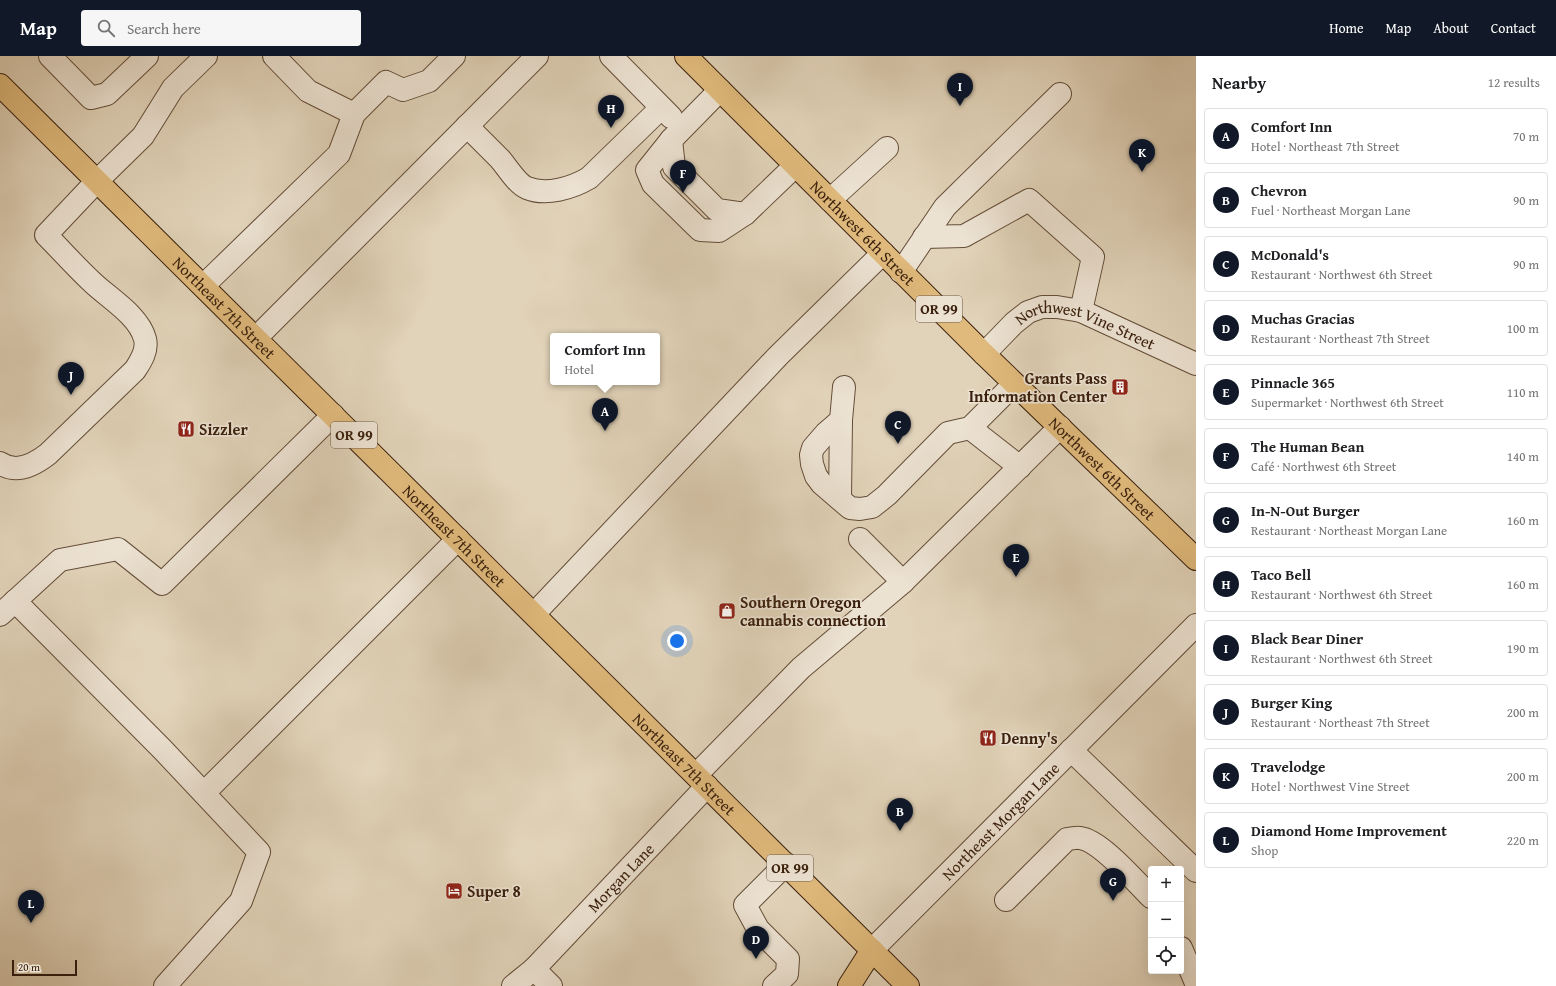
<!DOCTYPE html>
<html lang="en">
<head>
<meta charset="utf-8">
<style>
	body { margin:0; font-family:"Gentium Book Plus",serif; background:#f6f6f6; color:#202124 }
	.controls { position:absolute; right:12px; bottom:12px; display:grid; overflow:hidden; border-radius:4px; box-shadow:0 4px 16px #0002 }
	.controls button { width:36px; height:36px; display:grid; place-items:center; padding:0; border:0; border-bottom:1px solid #e0e0e0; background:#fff; color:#202124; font:20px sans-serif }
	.scale { position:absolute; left:12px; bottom:10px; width:65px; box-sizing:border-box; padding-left:4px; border:2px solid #3a200d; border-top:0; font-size:11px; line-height:14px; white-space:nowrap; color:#3a200d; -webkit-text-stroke:3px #ece2d2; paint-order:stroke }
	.you { position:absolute; left:677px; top:585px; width:14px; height:14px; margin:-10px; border:3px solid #fff; border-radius:50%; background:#1a73e8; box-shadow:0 0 0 6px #1a73e833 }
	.badge { display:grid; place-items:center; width:26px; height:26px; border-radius:50%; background:#111827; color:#fff; font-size:13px; font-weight:700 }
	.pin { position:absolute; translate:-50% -33px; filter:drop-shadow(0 1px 2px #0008) }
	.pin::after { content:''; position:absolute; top:21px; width:14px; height:12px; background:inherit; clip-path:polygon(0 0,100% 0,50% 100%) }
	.popup { position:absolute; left:550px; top:277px; width:110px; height:52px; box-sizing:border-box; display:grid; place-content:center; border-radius:4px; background:#fff; filter:drop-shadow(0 1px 3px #0005); font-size:13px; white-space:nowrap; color:#757577 }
	.popup b { font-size:15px; color:#202124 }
	.popup::after { content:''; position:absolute; left:50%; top:100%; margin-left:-8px; border:8px solid transparent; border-top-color:#fff }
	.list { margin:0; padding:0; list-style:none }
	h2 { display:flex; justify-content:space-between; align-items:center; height:52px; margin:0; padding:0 16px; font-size:17px }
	h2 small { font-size:13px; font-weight:400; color:#757577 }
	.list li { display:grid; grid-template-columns:26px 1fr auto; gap:12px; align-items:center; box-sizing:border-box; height:56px; margin:0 8px 8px; padding:0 8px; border:1px solid #e0e0e0; border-radius:4px }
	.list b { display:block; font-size:15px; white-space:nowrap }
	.list p { margin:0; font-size:13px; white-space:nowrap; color:#757577 }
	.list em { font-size:13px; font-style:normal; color:#757577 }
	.icon { flex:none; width:22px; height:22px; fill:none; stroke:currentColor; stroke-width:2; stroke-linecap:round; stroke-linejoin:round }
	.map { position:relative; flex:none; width:1196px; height:930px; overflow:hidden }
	header { display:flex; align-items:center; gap:24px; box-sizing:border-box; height:56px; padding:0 20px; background:#111827; color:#fff }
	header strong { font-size:19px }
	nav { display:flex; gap:22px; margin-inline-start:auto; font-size:14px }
	.search { width:280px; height:36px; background:#f6f6f6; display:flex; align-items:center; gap:10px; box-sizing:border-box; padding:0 14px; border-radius:4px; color:#757577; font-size:15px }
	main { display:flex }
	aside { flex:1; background:#fff }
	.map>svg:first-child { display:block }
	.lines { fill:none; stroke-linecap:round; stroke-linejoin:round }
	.minor-casing { stroke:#644d38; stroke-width:24 }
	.highway-casing { stroke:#3a200d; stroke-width:24 }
	.minor { stroke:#ece2d2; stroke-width:22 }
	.highway { stroke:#e0ba7c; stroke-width:22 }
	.labels { text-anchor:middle; stroke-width:3.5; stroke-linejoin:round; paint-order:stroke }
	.shield { fill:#ece2d2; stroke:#6f5a48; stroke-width:1 }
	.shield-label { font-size:15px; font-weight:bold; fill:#3a200d }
	.street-label { font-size:16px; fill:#3a200d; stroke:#ece2d2 }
	.poi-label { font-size:16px; font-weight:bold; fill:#3a200d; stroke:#ece2d2; text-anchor:start }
</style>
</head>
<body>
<header>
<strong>Map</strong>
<div class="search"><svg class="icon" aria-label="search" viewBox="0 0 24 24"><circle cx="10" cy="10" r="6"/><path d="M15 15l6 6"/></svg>Search here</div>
<nav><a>Home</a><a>Map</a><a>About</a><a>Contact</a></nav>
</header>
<main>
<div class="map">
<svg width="1196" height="930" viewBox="0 0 1196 930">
	<rect width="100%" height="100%" fill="#e1d3b9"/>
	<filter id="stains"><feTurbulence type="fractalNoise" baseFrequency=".005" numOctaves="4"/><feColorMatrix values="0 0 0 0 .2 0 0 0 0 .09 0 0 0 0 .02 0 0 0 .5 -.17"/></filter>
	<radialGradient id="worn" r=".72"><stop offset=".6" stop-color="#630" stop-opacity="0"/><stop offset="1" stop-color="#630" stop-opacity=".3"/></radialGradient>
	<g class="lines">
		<!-- minor casing -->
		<g class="minor-casing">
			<g id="minor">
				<path d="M50,0L91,42L107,38L147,0"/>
				<path d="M274,0L308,35L354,58"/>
				<path d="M611,0L671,61"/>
				<path d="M720,34L671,84L647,114L653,128L700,174L719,175L745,158L795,110"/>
				<path d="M467,70C478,81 489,92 500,103C507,111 517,128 527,132C546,140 572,132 589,122L661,52"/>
				<path d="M671,84L674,111L717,154L745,158"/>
				<path d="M830,144L887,92"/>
				<path d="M924,181L964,180L1029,144L1093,201L1081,255"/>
				<path d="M901,216L945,151L1060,38"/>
				<path d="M203,230L339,98L354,58L386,26L403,34L429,25L454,0"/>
				<path d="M256,282L537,0"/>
				<path id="s1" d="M984,298L1014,267L1028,256L1042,251H1057L1081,255L1196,308"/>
				<path d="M844,331L841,364L826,377L813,392L811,399L812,408L816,420L822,428L850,452L860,453L872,451L887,439L948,377L970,372L1014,328"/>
				<path d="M970,372L1020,411"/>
				<path d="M0,407C16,418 34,409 48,398L135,314C141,305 148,294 145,283C139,259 107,241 91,225C75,210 61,194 46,179L97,125L143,80L173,32L206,0"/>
				<path d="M840,442L841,364"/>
				<path d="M860,483L903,526L1060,371"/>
				<path d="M15,545L163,694L259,796L241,845L165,930"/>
				<path d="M534,558L778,300L883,197"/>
				<path d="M0,559L60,504L118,493L162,528L333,359"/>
				<path d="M1071,694L1196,815"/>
				<path d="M696,719L801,612L903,526"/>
				<path d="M204,737L458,483"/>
				<path d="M1006,844L1067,783C1071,783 1076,781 1080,782C1100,784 1136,826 1151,841"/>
				<path d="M1181,892L1196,927"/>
				<path id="s2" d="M872,894L1196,569"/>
				<path d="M534,913L551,930"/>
				<path id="s3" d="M513,930L534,913L707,730"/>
				<path d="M774,930L787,918L788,903L758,873L745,849L786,808"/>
			</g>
		</g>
		<!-- highway casing -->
		<g class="highway-casing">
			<g id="highway">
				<path id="s4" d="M686,0L984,298L1196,503"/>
				<path id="s5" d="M0,29L908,930"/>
				<path d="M849,930L872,894"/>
			</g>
		</g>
		<!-- minor -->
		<use href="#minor" class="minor"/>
		<!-- highway -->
		<use href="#highway" class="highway"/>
	</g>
	<!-- icons -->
	<defs>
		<g id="building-square" transform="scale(0.9)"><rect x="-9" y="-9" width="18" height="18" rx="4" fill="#8f2418" stroke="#ece2d2"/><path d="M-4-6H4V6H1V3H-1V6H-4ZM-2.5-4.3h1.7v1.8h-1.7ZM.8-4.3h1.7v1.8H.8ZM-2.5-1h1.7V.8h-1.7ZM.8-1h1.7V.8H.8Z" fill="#fff"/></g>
		<g id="restaurant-square" transform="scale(0.9)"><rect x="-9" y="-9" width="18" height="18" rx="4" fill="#8f2418" stroke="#ece2d2"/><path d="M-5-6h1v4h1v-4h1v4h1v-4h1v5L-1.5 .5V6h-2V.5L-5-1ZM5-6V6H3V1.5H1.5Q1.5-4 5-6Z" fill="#fff"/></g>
		<g id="shop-square" transform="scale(0.9)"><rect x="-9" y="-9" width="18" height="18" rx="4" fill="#8f2418" stroke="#ece2d2"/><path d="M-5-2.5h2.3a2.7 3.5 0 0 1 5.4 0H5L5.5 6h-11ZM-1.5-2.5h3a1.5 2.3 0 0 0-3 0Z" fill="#fff"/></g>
		<g id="hotel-square" transform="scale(0.9)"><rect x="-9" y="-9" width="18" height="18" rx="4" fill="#8f2418" stroke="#ece2d2"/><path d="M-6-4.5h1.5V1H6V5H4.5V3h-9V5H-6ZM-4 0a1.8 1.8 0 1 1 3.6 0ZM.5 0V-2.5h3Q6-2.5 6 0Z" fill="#fff"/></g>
	</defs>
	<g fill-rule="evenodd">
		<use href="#building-square" x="1120" y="331"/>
		<use href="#restaurant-square" x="186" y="373"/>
		<use href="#shop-square" x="727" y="555"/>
		<use href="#restaurant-square" x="988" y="682"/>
		<use href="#hotel-square" x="454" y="835"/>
	</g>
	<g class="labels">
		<!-- shield labels -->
		<g class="shield">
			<rect x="916" y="240" width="46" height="26" rx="3"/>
			<rect x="331" y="366" width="46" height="26" rx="3"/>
			<rect x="767" y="799" width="46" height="26" rx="3"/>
		</g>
		<g class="shield-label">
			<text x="939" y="258">OR 99</text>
			<text x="354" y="384">OR 99</text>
			<text x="790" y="817">OR 99</text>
		</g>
		<!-- street labels -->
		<g class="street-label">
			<text dy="6" stroke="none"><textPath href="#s4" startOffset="250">Northwest 6th Street</textPath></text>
			<text dy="6" stroke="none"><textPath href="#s5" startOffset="316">Northeast 7th Street</textPath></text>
			<text dy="6" stroke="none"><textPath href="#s1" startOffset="121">Northwest Vine Street</textPath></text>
			<text dy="6" stroke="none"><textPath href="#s4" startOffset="586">Northwest 6th Street</textPath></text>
			<text dy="6" stroke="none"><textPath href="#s5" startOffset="640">Northeast 7th Street</textPath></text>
			<text dy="6" stroke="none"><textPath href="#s5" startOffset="964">Northeast 7th Street</textPath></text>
			<text dy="6" stroke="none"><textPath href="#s2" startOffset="182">Northeast Morgan Lane</textPath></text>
			<text dy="6" stroke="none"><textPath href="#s3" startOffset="153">Morgan Lane</textPath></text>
		</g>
		<!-- poi labels -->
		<g class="poi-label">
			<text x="1107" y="328" text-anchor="end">Grants Pass<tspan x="1107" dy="18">Information Center</tspan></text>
			<text x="199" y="379">Sizzler</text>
			<text x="740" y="552">Southern Oregon<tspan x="740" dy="18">cannabis connection</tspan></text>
			<text x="1001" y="688">Denny's</text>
			<text x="467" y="841">Super 8</text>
		</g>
	</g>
	<rect width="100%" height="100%" filter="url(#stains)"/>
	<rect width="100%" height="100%" fill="url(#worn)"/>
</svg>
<div class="controls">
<button>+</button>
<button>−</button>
<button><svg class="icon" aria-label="locate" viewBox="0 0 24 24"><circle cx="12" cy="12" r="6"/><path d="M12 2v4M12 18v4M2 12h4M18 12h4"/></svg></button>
</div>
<div class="scale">20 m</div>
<div class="you"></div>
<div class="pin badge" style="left:605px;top:375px">A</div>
<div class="popup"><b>Comfort Inn</b>Hotel</div>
<div class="pin badge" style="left:900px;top:775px">B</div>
<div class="pin badge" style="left:898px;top:388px">C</div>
<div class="pin badge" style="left:756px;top:903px">D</div>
<div class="pin badge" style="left:1016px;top:521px">E</div>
<div class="pin badge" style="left:683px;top:137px">F</div>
<div class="pin badge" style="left:1113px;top:845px">G</div>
<div class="pin badge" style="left:611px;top:72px">H</div>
<div class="pin badge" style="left:960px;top:50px">I</div>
<div class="pin badge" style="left:71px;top:339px">J</div>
<div class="pin badge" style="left:1142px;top:116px">K</div>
<div class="pin badge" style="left:31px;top:867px">L</div>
</div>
<aside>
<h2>Nearby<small>12 results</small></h2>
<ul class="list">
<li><span class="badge">A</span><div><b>Comfort Inn</b><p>Hotel · Northeast 7th Street</p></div><em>70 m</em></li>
<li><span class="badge">B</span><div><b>Chevron</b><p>Fuel · Northeast Morgan Lane</p></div><em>90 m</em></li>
<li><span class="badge">C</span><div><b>McDonald's</b><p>Restaurant · Northwest 6th Street</p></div><em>90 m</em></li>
<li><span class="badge">D</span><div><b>Muchas Gracias</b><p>Restaurant · Northeast 7th Street</p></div><em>100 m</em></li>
<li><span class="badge">E</span><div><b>Pinnacle 365</b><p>Supermarket · Northwest 6th Street</p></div><em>110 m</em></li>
<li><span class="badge">F</span><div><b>The Human Bean</b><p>Café · Northwest 6th Street</p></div><em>140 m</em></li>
<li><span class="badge">G</span><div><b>In-N-Out Burger</b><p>Restaurant · Northeast Morgan Lane</p></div><em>160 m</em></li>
<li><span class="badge">H</span><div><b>Taco Bell</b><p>Restaurant · Northwest 6th Street</p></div><em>160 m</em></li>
<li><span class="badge">I</span><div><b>Black Bear Diner</b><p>Restaurant · Northwest 6th Street</p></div><em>190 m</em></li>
<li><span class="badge">J</span><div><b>Burger King</b><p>Restaurant · Northeast 7th Street</p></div><em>200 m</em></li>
<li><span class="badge">K</span><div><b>Travelodge</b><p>Hotel · Northwest Vine Street</p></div><em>200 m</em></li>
<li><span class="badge">L</span><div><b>Diamond Home Improvement</b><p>Shop</p></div><em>220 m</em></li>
</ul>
</aside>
</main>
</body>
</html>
